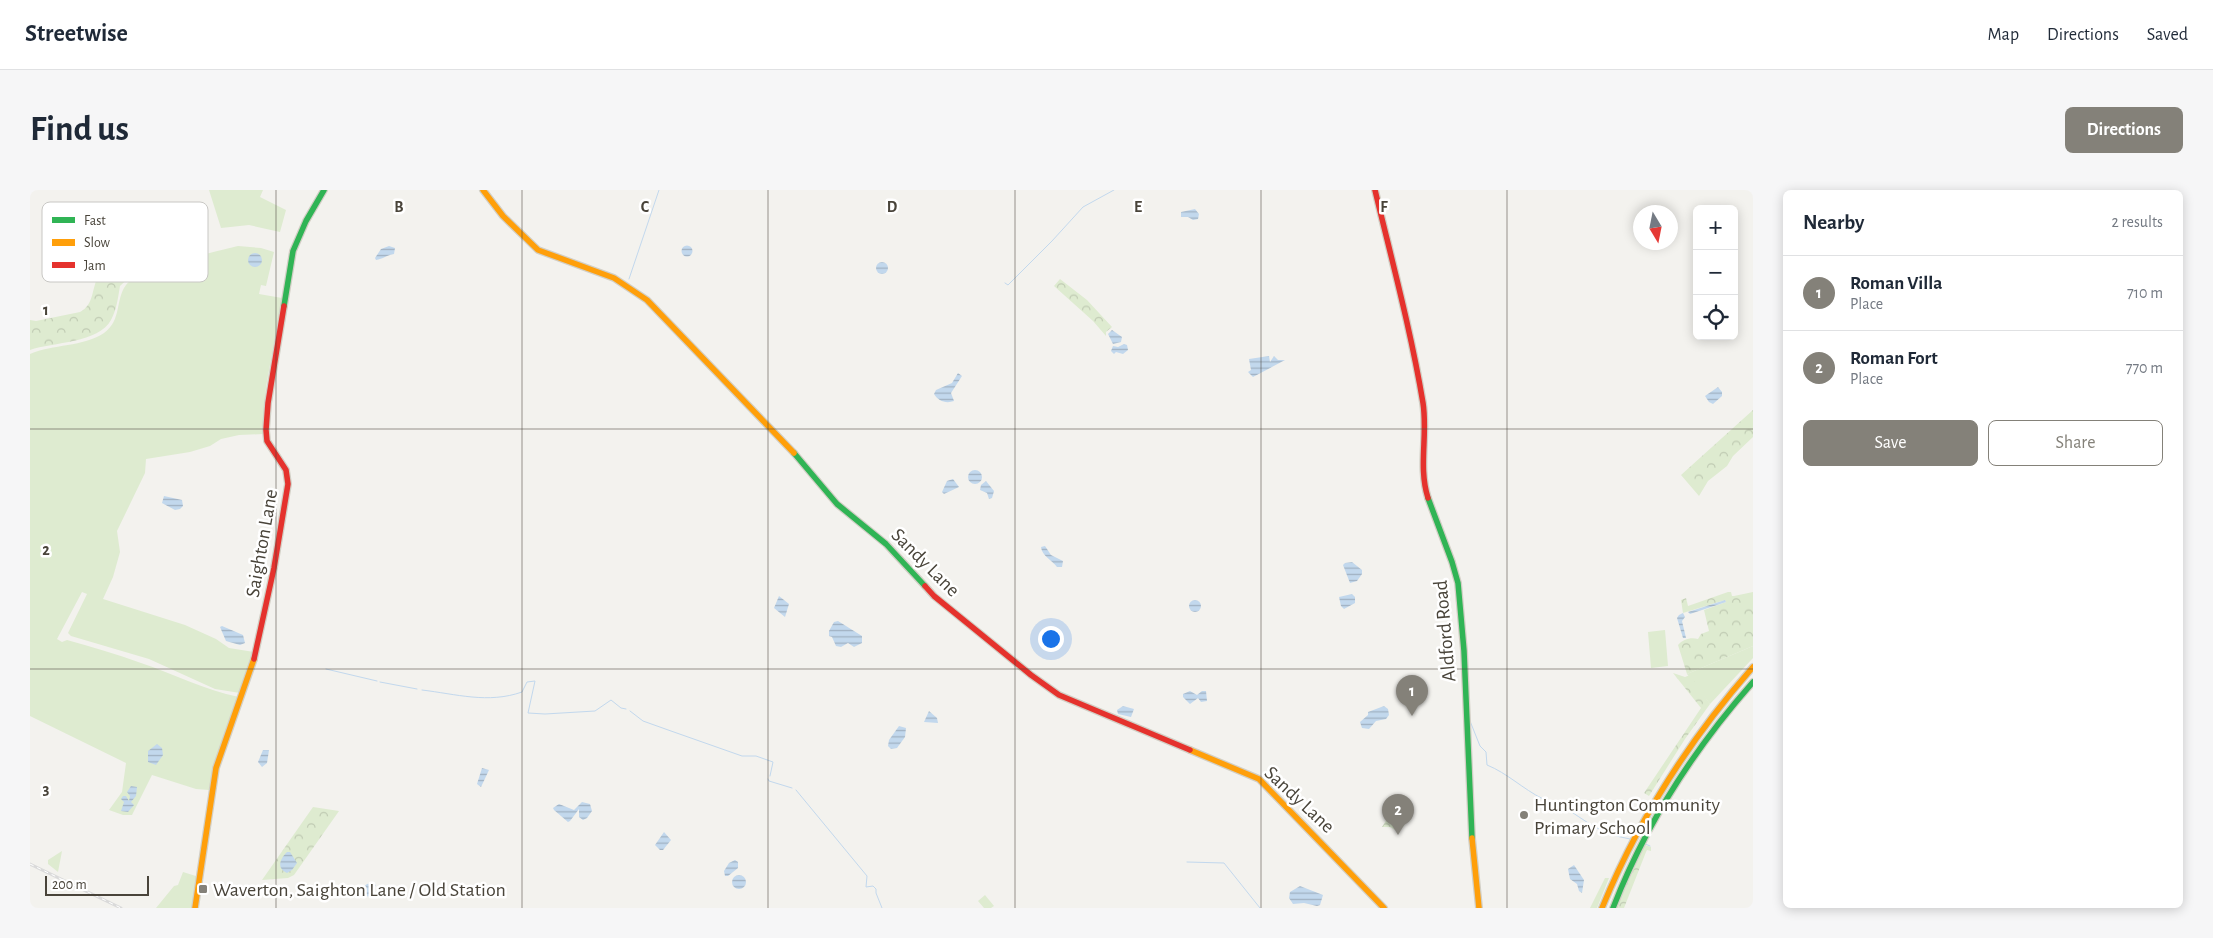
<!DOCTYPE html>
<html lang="en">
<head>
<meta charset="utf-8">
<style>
	body { margin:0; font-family:"Alegreya Sans",sans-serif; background:#f6f6f7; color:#1f2937 }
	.controls { position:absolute; right:15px; top:15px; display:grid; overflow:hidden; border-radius:8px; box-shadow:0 2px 12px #0003 }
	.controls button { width:45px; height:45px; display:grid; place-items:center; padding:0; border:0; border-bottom:1px solid #e0e1e3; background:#fff; color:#1f2937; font:25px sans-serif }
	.compass { position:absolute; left:1603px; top:15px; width:45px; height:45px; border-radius:50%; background:#fff; box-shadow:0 2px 12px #0003; rotate:170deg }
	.scale { position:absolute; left:15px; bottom:12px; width:104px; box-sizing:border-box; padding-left:5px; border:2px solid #49443a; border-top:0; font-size:14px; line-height:18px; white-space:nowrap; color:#49443a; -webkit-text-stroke:4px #fff; paint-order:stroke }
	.you { position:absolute; left:1020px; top:448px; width:18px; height:18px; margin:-12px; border:4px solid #fff; border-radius:50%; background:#1a73e8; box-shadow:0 0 0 8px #1a73e833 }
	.badge { display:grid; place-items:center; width:32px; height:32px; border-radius:50%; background:#848179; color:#fff; font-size:16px; font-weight:700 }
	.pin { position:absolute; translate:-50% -41px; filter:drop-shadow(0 1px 2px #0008) }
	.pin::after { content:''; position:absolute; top:26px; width:18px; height:15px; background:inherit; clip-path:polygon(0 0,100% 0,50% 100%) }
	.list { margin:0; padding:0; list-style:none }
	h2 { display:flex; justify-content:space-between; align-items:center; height:65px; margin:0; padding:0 20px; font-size:21px }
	h2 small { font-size:16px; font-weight:400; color:#747a83 }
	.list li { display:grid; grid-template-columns:32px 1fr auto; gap:15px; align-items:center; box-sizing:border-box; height:75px; padding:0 20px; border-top:1px solid #e0e1e3 }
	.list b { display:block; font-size:19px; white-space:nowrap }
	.list p { margin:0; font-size:16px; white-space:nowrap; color:#747a83 }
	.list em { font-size:16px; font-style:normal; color:#747a83 }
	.actions { display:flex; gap:10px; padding:15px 20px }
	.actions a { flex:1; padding:11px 0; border:1px solid #848179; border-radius:8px; text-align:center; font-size:18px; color:#848179 }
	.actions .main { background:#848179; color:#fff }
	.icon { flex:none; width:28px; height:28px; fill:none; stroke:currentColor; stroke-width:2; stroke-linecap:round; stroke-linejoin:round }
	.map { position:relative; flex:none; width:1723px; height:718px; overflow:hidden; border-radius:8px }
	header { display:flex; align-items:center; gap:30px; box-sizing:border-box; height:70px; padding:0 25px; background:#fff; border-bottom:1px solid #e0e1e3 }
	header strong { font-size:24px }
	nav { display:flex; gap:28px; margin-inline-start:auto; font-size:18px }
	.intro { display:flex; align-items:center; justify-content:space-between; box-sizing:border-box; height:120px; padding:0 30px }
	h1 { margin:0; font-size:35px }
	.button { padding:12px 22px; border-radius:8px; background:#848179; color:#fff; font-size:18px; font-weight:700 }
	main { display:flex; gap:30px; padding:0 30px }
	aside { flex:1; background:#fff; border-radius:8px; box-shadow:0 2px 12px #0003 }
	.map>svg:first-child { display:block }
	.grass { fill:#deebd0 }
	.forest { fill:url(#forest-crowns) }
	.water { fill:url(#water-rules) }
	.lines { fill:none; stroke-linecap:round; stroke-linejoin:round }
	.stream { stroke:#c2d8ed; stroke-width:1 }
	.fast-casing { stroke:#d2cfc5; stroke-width:8 }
	.slow-casing { stroke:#d2cfc5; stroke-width:8 }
	.jam-casing { stroke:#d2cfc5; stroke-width:8 }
	.fast { stroke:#30b455; stroke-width:5.5 }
	.slow { stroke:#ff9f0a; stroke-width:5.5 }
	.jam { stroke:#e5322d; stroke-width:5.5 }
	.rail-casing { stroke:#dadada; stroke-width:3 }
	.rail { stroke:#fff; stroke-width:1; stroke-dasharray:4; stroke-linecap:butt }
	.grid { fill:none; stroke:#49443a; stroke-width:1; stroke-opacity:0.55 }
	.poi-dot { fill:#848179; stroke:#fff; stroke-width:2 }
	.labels { text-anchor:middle; stroke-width:5; stroke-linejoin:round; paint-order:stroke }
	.street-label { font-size:20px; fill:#49443a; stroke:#fff }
	.poi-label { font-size:20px; fill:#49443a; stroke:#fff; text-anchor:start }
	.key { fill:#fff; stroke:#c8c7c4; stroke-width:1 }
	.key-label { font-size:14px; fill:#49443a }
	.grid-label { font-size:16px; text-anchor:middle; font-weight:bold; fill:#49443a; stroke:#fff; stroke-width:5; stroke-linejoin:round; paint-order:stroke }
</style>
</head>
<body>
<header>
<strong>Streetwise</strong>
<nav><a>Map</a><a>Directions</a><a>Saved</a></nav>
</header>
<div class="intro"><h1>Find us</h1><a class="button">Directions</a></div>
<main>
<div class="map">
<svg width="1723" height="718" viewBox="0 0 1723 718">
	<defs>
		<pattern id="forest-crowns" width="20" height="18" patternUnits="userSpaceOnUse" patternTransform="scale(1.25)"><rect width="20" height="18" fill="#deebd0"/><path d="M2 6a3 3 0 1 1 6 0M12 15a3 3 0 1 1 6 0" fill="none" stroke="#c0cbb3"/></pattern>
		<pattern id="water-rules" width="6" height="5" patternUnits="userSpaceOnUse" patternTransform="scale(1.25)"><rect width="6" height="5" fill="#c2d8ed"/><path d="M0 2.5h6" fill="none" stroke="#a0b1c1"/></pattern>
	</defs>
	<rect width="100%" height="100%" fill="#f3f2ee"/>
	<!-- grass -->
	<g class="grass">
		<path d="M179,0H233L230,7L256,20L250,42L219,35L191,38Z"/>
		<path d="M208,56L231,58L244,62L236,96L231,95L229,104L252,108L236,197L233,244L209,245L191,249L180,256L160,262L116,269L115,283L87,341L90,362L83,387L73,409L155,435L186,449L199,458L224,462L210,503L185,499L119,469L41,446L38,443L57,404L52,402L27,449L32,452L37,450C62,457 86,464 111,473C144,484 174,500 209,507L183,579L179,600L166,599L122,585L102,625H93L79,620L92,602L96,573L0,526V164C23,154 53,157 74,143C92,130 85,110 96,95C107,80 187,61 208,56Z"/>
		<path d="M1635,440L1638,476L1621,478L1618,442Z"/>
		<path d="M1723,456V468L1680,514L1657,484Z"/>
		<path d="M32,661L28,682L18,674V670Z"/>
		<path d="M153,682L169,687L163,718H126L144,696L148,695Z"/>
		<path d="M1575,688H1579L1567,718H1560Z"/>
	</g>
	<!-- forest -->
	<g class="forest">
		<path d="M93,69L97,72L104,83L90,96C88,107 87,119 81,130C69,153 23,152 0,160V130L6,131L50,122C65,114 61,98 69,85C75,76 84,73 93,69Z"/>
		<path d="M1030,89L1057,110L1082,137L1076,142V146L1063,131L1024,96Z"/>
		<path d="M1723,220V247L1703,266L1697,276L1678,291L1669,306L1651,285Z"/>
		<path d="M1698,402H1701L1702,406H1704L1723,402V456L1657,484L1648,455C1653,449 1661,447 1668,449L1671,444L1679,441L1674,420L1696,412L1695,410L1653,423L1651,410L1656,408L1658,416Z"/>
		<path d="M1643,483L1655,487L1660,485L1680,514L1655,549L1619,606L1614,603L1671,518Z"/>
		<path d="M283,617L309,621L264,685L258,688L232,690Z"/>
		<path d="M1368,618L1372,620L1371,626L1375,630L1374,636L1367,641L1360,637H1352L1362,621Z"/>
		<path d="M1615,655L1621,657V661L1617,660L1616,662L1594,718H1586Z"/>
		<path d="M955,705L964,716L961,718H954L948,711Z"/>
	</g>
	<!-- water -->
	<g class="water">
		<path d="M1165,19L1169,24L1168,29L1163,30L1158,27H1151V22Z"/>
		<circle cx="657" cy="61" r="5.5"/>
		<path d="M359,56L365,58L364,64C357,65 353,69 346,70L345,68L351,59Z"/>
		<circle cx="225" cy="70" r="7"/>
		<circle cx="852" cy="78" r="6"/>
		<path d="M1082,140L1092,147L1091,152L1083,154L1078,144Z"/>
		<path d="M1094,154L1097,155L1098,160L1093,164L1086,162L1084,164L1081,161L1083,156L1088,157Z"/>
		<path d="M1239,166L1240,172L1244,166L1248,170H1255L1223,187L1218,182L1221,180L1219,169Z"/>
		<path d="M928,183L932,186L921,203L924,211C916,214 908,211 904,204L906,200L922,193Z"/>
		<path d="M1688,197L1692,202V206L1683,214L1679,212L1675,206Z"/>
		<circle cx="945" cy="287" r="7"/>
		<path d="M923,289L929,297L914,304L912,302L917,291Z"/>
		<path d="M956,291L964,301L962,308L959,309L957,303L950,300L951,295Z"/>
		<path d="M134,306L152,310L153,316L150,319L145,320L132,313Z"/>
		<path d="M1015,356L1021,365L1033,371L1032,377H1027C1022,370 1012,366 1011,357Z"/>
		<path d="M1322,372L1332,380V384L1327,391L1320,393L1313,375L1315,373Z"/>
		<path d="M1322,404L1325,407V413L1314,419L1311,416L1309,407Z"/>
		<path d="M749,406L759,414L755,427L744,418Z"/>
		<circle cx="1165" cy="416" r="6"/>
		<path d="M1695,410L1696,412L1660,424L1658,422Z"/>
		<path d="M1653,423L1655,427L1652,431L1656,448H1653L1647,428L1649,425Z"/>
		<path d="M808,431L832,446V453L824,457L818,453L811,457L806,456L802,447L799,446V441L804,432Z"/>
		<path d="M192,436L213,445L215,453L210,455L196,451L190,437Z"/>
		<path d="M1160,501L1167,505L1172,501H1176L1177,511L1171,512L1168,508L1160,514L1153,507V504Z"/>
		<path d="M1093,516L1104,519L1101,527L1088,524L1087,520Z"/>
		<path d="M1354,516L1358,519L1359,525L1356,529L1346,531L1339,539L1332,538L1330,532L1338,525V522Z"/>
		<path d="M899,521L907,528L908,533L894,532Z"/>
		<path d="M869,536L876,538L875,547L867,558L861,559L858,556L859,550Z"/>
		<path d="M127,554L132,558L133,565L126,575L118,572V561Z"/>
		<path d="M233,560H239L237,573L232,577L228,572Z"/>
		<path d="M452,578L459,580L451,597L447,594Z"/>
		<path d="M101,596L107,597L106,606L101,612L104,615L98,622L91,621L94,612L91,609L93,606H96L99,611L100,606L97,602Z"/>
		<path d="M552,612L560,614L562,621L557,628L553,630L549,627V619L540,631L538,632L524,620L523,618L529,614L544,620Z"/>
		<path d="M634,642L641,650L633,660H630L625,655Z"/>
		<path d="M257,662H260L267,673L262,680L257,683C246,678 250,669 257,662Z"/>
		<path d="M705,670L708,672V678L698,686H695L694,681L699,673Z"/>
		<path d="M1544,675L1554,690L1552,703L1549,701L1547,694L1540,689L1538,679Z"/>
		<circle cx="709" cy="692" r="7"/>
		<path d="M342,693L346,695L338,707L332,698L337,694Z"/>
		<path d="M1270,696L1293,705L1290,715L1287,716L1274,713L1263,714L1259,708L1260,702Z"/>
	</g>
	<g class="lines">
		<!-- stream -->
		<g class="stream">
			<path d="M599,89L629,0"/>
			<path d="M975,93L978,95L1022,51L1053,17L1084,0"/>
			<path d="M296,479L347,491"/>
			<path d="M350,492L387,499"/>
			<path d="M392,500C426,504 458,514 492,502L497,492L505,491L498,523L515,524L565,521L581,510L591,518L596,519"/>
			<path d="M600,521L613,531L641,541L712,566H726L743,572L740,586"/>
			<path d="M1440,531L1450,556L1456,562L1457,575C1477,583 1493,599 1513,609C1519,612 1526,612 1531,615C1556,631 1570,644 1600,649"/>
			<path d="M738,589L739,591L762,598"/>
			<path d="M766,600L837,686L836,697L843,696L846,699V703L852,718"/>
			<path d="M1613,653L1620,656"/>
			<path d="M1157,672L1194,673L1230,718"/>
		</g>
		<!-- fast casing -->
		<g class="fast-casing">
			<g id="fast">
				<path d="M254,116L263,61L276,31L294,0"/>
				<path d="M764,263L807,314L856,354L895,396"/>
				<path d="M1398,308L1422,372L1428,393L1434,461L1442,648"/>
				<path d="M1583,718C1616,633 1663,560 1723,492"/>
			</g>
		</g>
		<!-- slow casing -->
		<g class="slow-casing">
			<g id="slow">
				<path d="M453,0L473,26L508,60L584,88L617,110L764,263"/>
				<path d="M1160,560L1229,589L1354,718"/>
				<path d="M1442,648L1449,718"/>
				<path d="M165,718L186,578L224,469"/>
				<path d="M1572,718C1609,628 1659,550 1723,477"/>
			</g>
		</g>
		<!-- jam casing -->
		<g class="jam-casing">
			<g id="jam">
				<path d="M1345,0C1362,71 1381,141 1393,213C1398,245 1388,277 1398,308"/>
				<path d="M895,396L904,406L1001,485L1029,505L1160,560"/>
				<path d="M224,469L244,378L258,294L256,280L237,251L236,240L238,213L254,116"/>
			</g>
		</g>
		<!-- fast -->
		<use href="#fast" class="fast"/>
		<!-- slow -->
		<use href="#slow" class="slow"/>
		<!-- jam -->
		<use href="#jam" class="jam"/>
		<!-- rail casing -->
		<g class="rail-casing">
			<path id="rail" d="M0,674L91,718"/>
		</g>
		<!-- rail -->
		<use href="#rail" class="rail"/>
	</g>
	<!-- grid -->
	<path class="grid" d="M246,0V718M492,0V718M738,0V718M985,0V718M1231,0V718M1477,0V718M0,239H1723M0,479H1723"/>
	<!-- markers -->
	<g class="poi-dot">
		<circle cx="1494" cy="625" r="5"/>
		<rect x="168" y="694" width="10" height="10" rx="2.5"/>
	</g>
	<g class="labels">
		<!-- street labels -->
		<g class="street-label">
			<text transform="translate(231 353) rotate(-80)" y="7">Saighton Lane</text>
			<text transform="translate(896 372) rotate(45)" y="7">Sandy Lane</text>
			<text transform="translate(1414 441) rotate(-95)" y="7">Aldford Road</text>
			<text transform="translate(1270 609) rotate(43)" y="7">Sandy Lane</text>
		</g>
		<!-- poi labels -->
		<g class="poi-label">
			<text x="1504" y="621">Huntington Community<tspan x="1504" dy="23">Primary School</tspan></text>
			<text x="183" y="706">Waverton, Saighton Lane / Old Station</text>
		</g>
	</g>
	<!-- legend -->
	<rect x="12" y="12" width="166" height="80" rx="8" class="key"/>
	<rect x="22" y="27" width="23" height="6" fill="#30b455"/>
	<rect x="22" y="49" width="23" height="7" fill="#ff9f0a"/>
	<rect x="22" y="72" width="23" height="6" fill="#e5322d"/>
	<g class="key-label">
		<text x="54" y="35">Fast</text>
		<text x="54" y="57">Slow</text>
		<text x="54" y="80">Jam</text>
	</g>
	<g class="grid-label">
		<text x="369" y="22">B</text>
		<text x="615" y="22">C</text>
		<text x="862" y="22">D</text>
		<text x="1108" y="22">E</text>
		<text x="1354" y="22">F</text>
		<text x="16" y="125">1</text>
		<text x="16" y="365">2</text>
		<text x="16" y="604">3</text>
	</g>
</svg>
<div class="controls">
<button>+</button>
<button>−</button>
<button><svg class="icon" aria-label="locate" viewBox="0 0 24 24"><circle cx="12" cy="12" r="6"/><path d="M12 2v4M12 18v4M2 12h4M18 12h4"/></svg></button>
</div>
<svg class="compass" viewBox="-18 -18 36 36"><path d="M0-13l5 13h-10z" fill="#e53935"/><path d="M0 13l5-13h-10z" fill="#747a83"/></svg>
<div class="scale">200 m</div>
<div class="you"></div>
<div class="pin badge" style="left:1382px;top:526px">1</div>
<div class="pin badge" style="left:1368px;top:645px">2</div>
</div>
<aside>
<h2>Nearby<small>2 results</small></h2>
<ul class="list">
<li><span class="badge">1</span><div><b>Roman Villa</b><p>Place</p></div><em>710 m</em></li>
<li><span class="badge">2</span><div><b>Roman Fort</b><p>Place</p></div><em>770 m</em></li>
</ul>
<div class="actions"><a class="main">Save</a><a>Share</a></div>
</aside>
</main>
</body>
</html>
